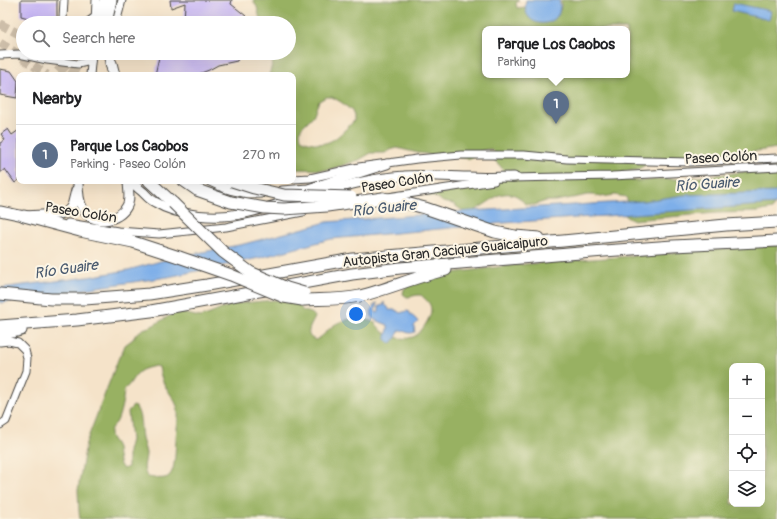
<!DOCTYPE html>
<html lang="en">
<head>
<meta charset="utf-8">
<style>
	body { margin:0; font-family:Pangolin,sans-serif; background:#f6f6f6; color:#202124 }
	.controls { position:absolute; right:12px; bottom:12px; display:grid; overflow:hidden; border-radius:8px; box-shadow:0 4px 16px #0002 }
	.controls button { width:36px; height:36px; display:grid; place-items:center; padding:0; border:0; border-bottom:1px solid #e0e0e0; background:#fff; color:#202124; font:20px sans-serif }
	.you { position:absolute; left:356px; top:314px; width:14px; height:14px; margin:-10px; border:3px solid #fff; border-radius:50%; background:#1a73e8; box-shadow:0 0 0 6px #1a73e833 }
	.badge { display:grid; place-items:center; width:26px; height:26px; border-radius:50%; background:#1a73e8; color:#fff; font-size:13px; font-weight:700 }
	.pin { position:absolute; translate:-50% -33px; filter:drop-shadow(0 1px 2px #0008) }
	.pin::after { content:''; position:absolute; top:21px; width:14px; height:12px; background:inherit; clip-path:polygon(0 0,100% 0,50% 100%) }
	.popup { position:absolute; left:482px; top:26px; width:148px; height:52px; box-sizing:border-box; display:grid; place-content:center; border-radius:8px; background:#fff; filter:drop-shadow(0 1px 3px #0005); font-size:13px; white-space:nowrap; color:#757577 }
	.popup b { font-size:15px; color:#202124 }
	.popup::after { content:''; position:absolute; left:50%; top:100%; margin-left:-8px; border:8px solid transparent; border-top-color:#fff }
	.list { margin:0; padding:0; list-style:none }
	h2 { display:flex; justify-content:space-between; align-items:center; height:52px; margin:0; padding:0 16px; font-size:17px }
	h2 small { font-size:13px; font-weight:400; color:#757577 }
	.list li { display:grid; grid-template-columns:26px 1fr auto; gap:12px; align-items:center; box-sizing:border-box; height:60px; padding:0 16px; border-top:1px solid #e0e0e0 }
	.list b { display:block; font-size:15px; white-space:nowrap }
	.list p { margin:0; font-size:13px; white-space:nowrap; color:#757577 }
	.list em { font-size:13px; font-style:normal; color:#757577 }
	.icon { flex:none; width:22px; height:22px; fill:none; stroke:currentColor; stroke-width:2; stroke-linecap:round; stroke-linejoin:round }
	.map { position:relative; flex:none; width:777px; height:519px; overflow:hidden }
	.search { position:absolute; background:#fff; box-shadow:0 4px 16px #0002; left:16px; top:16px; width:280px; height:44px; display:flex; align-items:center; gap:10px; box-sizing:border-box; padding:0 14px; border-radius:22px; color:#757577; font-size:15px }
	.panel { position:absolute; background:#fff; box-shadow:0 4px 16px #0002; left:16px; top:72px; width:280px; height:112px; border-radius:8px }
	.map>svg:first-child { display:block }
	.forest { fill:#98b162; stroke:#626e46; fill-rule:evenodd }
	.water { fill:#7eafe9; stroke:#546d8a }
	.building { fill:#c2b1f6 }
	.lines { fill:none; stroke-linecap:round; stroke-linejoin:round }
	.major-tunnel { stroke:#cdbea9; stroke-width:9; stroke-dasharray:9 4.5; stroke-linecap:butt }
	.highway-tunnel { stroke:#cdbea9; stroke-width:11; stroke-dasharray:11 5.5; stroke-linecap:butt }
	.minor-casing { stroke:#494743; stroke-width:9 }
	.major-casing { stroke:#494743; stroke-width:11 }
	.highway-casing { stroke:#494743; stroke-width:13 }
	.minor { stroke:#fff; stroke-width:7 }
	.major { stroke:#fff; stroke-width:9 }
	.highway { stroke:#fff; stroke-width:11 }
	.highway-bridge-casing { stroke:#494743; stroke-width:13; stroke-linecap:butt }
	.highway-bridge { stroke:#fff; stroke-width:11 }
	.labels { text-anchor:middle; stroke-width:4; stroke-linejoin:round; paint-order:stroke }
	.street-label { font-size:14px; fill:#2b2b2b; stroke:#fcf5e5 }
	.water-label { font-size:15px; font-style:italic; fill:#48596e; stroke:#fcf5e5 }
</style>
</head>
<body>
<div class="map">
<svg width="777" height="519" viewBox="0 0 777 519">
	<rect width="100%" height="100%" fill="#fcf5e5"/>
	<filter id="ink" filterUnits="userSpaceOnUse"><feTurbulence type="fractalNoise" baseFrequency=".025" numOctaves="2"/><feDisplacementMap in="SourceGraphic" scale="8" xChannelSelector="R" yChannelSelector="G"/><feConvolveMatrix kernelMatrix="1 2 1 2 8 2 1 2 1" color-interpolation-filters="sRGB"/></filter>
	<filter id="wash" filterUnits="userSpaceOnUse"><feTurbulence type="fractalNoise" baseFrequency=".012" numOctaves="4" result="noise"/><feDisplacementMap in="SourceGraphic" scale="16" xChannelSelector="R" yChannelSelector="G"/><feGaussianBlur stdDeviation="0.9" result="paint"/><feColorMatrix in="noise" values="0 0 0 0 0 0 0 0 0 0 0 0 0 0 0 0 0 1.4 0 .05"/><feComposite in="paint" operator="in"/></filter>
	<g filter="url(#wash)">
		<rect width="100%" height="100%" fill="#f5e3c9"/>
		<!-- forest -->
		<g class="forest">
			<path d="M253,0H519L516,3L517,8L527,7L551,19C559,14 562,10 561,0H777V148L718,157L647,164L637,170L623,172V178L636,181H644L659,179H684L767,169H777V193L775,200V205L772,209L757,212L716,213L632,220L628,218L624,215C625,207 630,205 626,197L615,195L601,197L593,195H587L578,197L555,201H546L534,205L525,204C518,194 510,192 499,195L473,212L466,213L453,204L443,202L438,198L425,195C436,192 447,188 459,187C478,185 490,193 505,175C503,168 500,166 495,161L493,151L491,149C480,150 478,152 470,159L465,158L431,156L427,154L418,153L397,148L390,150L385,153H371L359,160L328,170L293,169V75H269L273,62L278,53H289V23H261L257,7ZM508,25L513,26V29H627V75H485V29H504L505,26ZM326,97H332L341,102L352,111L354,116V121C342,132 332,147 314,143C309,142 306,142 301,139L300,133L301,128L313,116L319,101Z"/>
			<path d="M777,245V519H80L79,511L78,490L86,443L119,357L122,353L125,345L133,339L136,334L143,329L152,326L174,313H182L200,317L210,314L233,304L275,300L291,301L298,304L303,311C308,312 312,312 315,317C312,325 302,336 316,340C326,335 329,326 340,322C348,318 367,318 375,323C377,325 379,328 381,330C389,338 402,340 413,337C420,335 431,318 431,310C431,305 428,301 424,298C422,296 422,295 419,295C415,295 411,297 407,297L403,294L404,289L409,285L425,278L451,273L514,265ZM155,366L159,367C160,372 161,377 163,382C167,391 174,397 177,406C180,416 176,430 176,440C175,448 176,470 169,476C165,480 154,478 148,477C141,470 146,462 146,453C145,448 143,443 142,438C140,427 142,417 136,407L133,406L129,410L128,412L131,440L128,451V467L123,469C118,464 118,455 117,448C116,443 110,439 110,434C109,429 113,426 116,423C120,417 124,397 124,389C131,385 132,378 137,374C141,369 148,368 155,366ZM732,366H762V504H732Z"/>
		</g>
		<!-- water -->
		<g class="water">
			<path d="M526,0H559C567,30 519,32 526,0Z"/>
			<path d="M734,3L771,11L769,20L732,11Z"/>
			<path d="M777,192V204L504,223L331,239L259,258L168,277L98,287L0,303V288L88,277L128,270L172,258L244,244L327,222L470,211L644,201L684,195Z"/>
			<path d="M384,302L385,305L388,307L389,310H396L400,313L407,311L410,312H409C411,316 416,318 418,322L414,326L415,332C409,335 405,331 400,330C398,333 396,338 393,342L390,343L386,340C385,335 389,331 388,325L373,319C370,313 371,305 378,303L376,304L377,307L375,310L376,312L378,313L379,310V306L384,305L383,303Z"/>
		</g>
		<g id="blocks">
			<!-- building -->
			<g class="building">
				<path d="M21,0H57V23H46L21,16Z"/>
				<path d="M170,0H232L231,4L246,16L245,23H184L185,3L171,8Z"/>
				<path d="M169,53H239L237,61L218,65L209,70L196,75H155L159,57Z"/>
				<path d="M0,69L11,71L18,81L17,98L0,95Z"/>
				<path d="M8,129L12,135L19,130V180L15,183L5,169L0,173V143L5,140L1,134Z"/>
			</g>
		</g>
	</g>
	<g filter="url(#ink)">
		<use href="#blocks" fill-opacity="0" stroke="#494743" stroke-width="1"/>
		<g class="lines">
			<!-- major-tunnel -->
			<g class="major-tunnel">
				<path d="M0,24L23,36"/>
				<path d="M0,43L13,51L47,75"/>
				<path d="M48,53L78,75"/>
			</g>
			<!-- highway-tunnel -->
			<path class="highway-tunnel" d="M46,53L69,75"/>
			<!-- minor casing -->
			<g class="minor-casing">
				<g id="minor">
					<path d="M64,0L63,18L65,22L69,23"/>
					<path d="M85,23L88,22L95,17"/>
					<path d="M95,23L96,0"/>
					<path d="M116,23L122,0"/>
					<path d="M0,55L19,54L47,60L78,64L91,61"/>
					<path d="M90,75L92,53"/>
					<path d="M511,178L612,176L671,173L777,167"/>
					<path d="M293,179L310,178L359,167L417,159L461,155H524L567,159L690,162L777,158"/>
					<path d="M388,197L494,181"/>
					<path d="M68,223L118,231L159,234L226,227L303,212"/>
					<path d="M0,342L9,341L18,343L25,350L27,358L26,371L6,421L0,425"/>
				</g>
			</g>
			<!-- major casing -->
			<g class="major-casing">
				<g id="major">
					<path d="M99,23L104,0"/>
					<path d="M107,23L112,0"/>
					<path d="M109,53L111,63"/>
					<path d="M78,181C78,190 78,201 83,209C92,226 119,222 127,206C131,199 128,189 128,181"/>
					<path d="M132,181C135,186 139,189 143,192C147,196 150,200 155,202C179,217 218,219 245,213C264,209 283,203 302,197"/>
					<path d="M210,181C227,190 242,194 261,193"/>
					<path d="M282,191L308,189L387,164"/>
					<path d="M314,194C344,186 373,178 404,176C425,174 447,177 468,177C484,178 499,177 514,177"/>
					<path d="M0,211L24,216L60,214L67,212L72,206L76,190"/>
				</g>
			</g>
			<!-- highway casing -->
			<g class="highway-casing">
				<g id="highway">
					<path d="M111,63L114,75"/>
					<path d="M149,181L173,203"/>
					<path d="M184,181L197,190"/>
					<path d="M383,198L398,201L425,208L495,232L515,236L539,238"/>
					<path d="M24,216L80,231L133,242L179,257"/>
					<path d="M0,294L51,299H85L149,294L207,285L353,259L563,241L726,225L777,222"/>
					<path d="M302,300C321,299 341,300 360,296C389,289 417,276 446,270"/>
					<path d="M0,326L77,320L151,311L352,274L400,268L604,251L673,246L777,241"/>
					<path d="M0,335L21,330"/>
				</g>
			</g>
			<!-- minor -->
			<use href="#minor" class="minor"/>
			<!-- major -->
			<use href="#major" class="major"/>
			<!-- highway -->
			<use href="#highway" class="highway"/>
			<!-- highway-bridge casing -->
			<g class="highway-bridge-casing">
				<g id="highway-bridge">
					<path d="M232,181L254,188L284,195L351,197"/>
					<path d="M197,190L231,202L265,208L284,209L327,206L383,198"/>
					<path d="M173,203L223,252L250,272L287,288L304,293"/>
					<path d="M179,257L231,275L284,297L302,300"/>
				</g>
			</g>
			<!-- highway-bridge -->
			<use href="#highway-bridge" class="highway-bridge"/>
		</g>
	</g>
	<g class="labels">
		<!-- street labels -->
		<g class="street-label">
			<text transform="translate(721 157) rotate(-3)" y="5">Paseo Colón</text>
			<text transform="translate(397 182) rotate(-9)" y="5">Paseo Colón</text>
			<text transform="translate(81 212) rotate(9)" y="5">Paseo Colón</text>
			<text transform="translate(445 251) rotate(-6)" y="5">Autopista Gran Cacique Guaicaipuro</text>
		</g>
		<!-- water labels -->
		<g class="water-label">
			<text transform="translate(707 184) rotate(-4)" y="5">Río Guaire</text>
			<text transform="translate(384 208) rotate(-6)" y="5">Río Guaire</text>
			<text transform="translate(66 269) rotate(-8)" y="5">Río Guaire</text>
		</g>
	</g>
</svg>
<div class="controls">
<button>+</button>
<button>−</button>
<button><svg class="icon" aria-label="locate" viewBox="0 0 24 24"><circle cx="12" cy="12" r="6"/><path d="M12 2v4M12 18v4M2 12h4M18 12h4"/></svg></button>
<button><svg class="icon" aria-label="layers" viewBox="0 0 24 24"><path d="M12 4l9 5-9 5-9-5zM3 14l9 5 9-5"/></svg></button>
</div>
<div class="you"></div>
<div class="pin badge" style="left:556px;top:124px;background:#5c6f8a">1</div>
<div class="popup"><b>Parque Los Caobos</b>Parking</div>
<div class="search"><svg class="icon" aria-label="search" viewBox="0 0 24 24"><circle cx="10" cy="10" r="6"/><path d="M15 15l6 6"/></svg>Search here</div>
<section class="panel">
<h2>Nearby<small></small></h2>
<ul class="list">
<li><span class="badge" style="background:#5c6f8a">1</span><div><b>Parque Los Caobos</b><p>Parking · Paseo Colón</p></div><em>270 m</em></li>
</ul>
</section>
</div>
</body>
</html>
